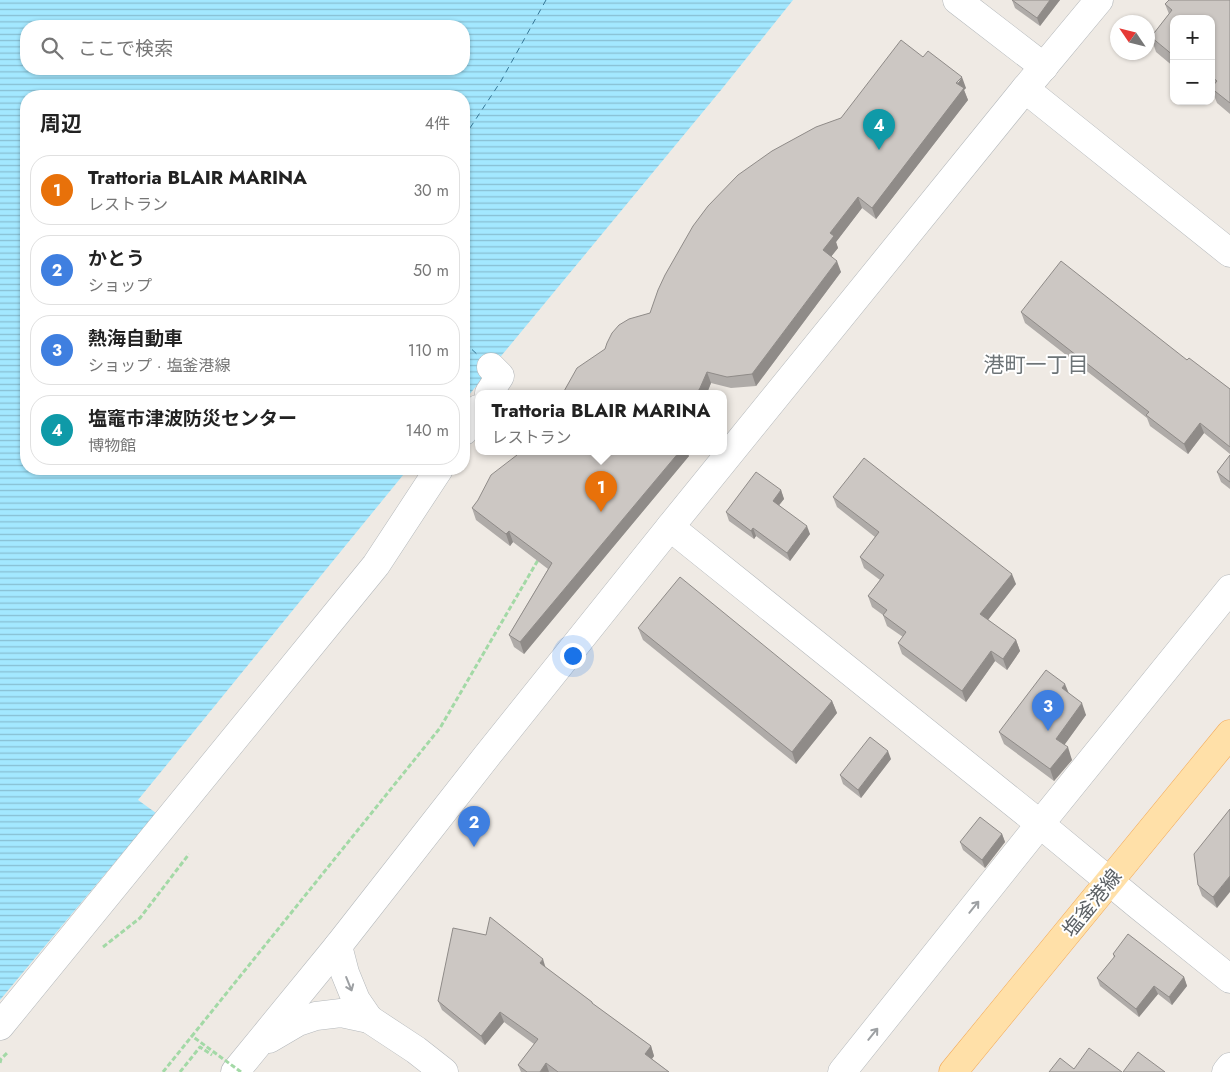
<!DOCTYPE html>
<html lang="ja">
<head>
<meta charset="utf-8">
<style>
	body { margin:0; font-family:Jost,"Noto Sans JP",sans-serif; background:#f2f2f2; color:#222 }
	.controls { position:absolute; right:15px; top:15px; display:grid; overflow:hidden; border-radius:10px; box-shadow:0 1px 4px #0004 }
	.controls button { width:45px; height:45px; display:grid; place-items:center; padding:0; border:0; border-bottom:1px solid #e0e0e0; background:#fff; color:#222; font:25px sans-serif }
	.compass { position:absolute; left:1110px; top:15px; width:45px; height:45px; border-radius:50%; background:#fff; box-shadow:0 1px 4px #0004; rotate:305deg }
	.you { position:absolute; left:572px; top:655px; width:18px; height:18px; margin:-12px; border:4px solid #fff; border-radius:50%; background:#1a73e8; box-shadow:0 0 0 8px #1a73e833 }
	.badge { display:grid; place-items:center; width:32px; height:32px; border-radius:50%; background:#ea580c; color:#fff; font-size:16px; font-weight:700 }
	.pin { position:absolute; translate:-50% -41px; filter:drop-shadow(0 1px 2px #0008) }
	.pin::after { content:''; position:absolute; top:26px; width:18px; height:15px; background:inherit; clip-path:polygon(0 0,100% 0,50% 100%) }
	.popup { position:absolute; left:475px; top:390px; width:252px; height:65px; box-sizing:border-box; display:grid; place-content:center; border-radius:10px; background:#fff; filter:drop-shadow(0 1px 4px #0005); font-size:16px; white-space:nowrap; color:#767676 }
	.popup b { font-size:19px; color:#222 }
	.popup::after { content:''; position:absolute; left:50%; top:100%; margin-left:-10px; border:10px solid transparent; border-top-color:#fff }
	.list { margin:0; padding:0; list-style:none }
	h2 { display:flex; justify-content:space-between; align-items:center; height:65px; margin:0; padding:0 20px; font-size:21px }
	h2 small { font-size:16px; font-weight:400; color:#767676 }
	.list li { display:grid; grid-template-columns:32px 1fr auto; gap:15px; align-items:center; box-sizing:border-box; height:70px; margin:0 10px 10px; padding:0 10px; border:1px solid #e0e0e0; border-radius:20px }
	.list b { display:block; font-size:19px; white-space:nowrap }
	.list p { margin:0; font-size:16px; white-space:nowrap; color:#767676 }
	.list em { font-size:16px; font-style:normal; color:#767676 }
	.icon { flex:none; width:28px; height:28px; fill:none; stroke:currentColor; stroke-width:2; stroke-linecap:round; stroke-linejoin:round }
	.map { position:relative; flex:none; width:1230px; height:1072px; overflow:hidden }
	.search { position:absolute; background:#fff; box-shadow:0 1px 4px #0004; left:20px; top:20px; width:450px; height:55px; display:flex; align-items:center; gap:12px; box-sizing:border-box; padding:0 18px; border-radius:20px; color:#767676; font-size:19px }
	.panel { position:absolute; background:#fff; box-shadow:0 1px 4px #0004; left:20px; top:90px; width:450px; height:385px; border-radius:20px }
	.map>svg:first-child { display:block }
	.water { fill:url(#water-rules); fill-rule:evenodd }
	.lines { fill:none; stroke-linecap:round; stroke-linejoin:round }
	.ferry { stroke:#367898; stroke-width:1; stroke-dasharray:6 5; stroke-linecap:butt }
	.minor-casing { stroke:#b4b8bb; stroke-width:29 }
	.major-casing { stroke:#f3aa58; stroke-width:29 }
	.path { stroke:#a3d9a6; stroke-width:3; stroke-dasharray:5 2.5; stroke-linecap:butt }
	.minor { stroke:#fff; stroke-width:28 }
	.major { stroke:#ffe0a8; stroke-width:28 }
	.path-bridge { stroke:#a3d9a6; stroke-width:3; stroke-dasharray:5 2.5; stroke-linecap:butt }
	.wall { fill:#afaba8 }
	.shaded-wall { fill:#8f8b88 }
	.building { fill:#ccc7c3; stroke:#8f8b88 }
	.oneway { stroke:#9da0a3 }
	.labels { text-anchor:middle; stroke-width:4; stroke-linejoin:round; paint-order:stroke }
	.street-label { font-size:20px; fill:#5c6165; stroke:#fff }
	.neighbourhood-label { font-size:21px; fill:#6d7477; stroke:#fff }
</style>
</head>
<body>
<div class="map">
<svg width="1230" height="1072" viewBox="0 0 1230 1072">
	<defs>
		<pattern id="water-rules" width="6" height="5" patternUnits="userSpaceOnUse" patternTransform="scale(1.25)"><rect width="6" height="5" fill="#a3e8ff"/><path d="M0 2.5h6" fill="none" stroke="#88bfd2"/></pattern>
	</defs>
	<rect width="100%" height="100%" fill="#efeae4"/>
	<!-- water -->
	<path class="water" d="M0,0H793L721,90L464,401V96H26V469H408L138,800L156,813L0,1000ZM26,26H464V69H26Z"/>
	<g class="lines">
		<!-- ferry -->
		<g class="ferry">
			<path d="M464,137L501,81L546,0"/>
			<path d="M464,342L481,358"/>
		</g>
		<!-- minor casing -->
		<g class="minor-casing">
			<g id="minor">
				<path d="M957,0L1044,67"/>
				<path d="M1025,89L1230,253"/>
				<path d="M489,393L500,376L491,367"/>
				<path d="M464,431L478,409"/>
				<path d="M670,527L1040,824L1138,905L1230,979"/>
				<path d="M338,946L345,973L356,1000L369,1019"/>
				<path d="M0,1026L376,565L439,469"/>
				<path d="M269,1039L298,1022L316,1016L341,1013L369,1019L416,1050L444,1072"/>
				<path d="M235,1072L338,946L486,757L670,527L1025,89L1099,0"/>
				<path d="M842,1072L1040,824L1230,589"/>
				<path d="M1226,1072L1230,1067"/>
			</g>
		</g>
		<!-- major casing -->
		<g class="major-casing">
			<path id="major" d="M953,1072L1230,734"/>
		</g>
		<!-- path -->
		<g class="path">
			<path d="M103,947L140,918L189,854"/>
			<path d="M0,1063L1,1059L7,1053"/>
			<path d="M163,1072L192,1036"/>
			<path d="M180,1072L200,1047L212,1055"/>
		</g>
		<!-- minor -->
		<use href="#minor" class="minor"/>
		<!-- major -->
		<use href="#major" class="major"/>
		<!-- path-bridge -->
		<path class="path-bridge" d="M241,1072L192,1036L440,728L538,560"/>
	</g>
	<!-- wall -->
	<g class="wall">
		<path d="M1012,0H1060L1040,26L1015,8Z"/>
		<path d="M1230,0V114L1217,103L1211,88V19H1174V67L1156,52L1151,37L1169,14L1165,4Z"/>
		<path d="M923,57L966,88L964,90L968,100L876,219L862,208L836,242L838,248L831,256L841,272L756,386L731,388L711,383L707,393H563L605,349L650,313L841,118Z"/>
		<path d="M1021,312L1187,360L1230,389V454L1204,433L1188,454L1150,426L1147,418L1025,323Z"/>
		<path d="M517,455L689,456L524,654L514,647L509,635L548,569L513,542L510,546L476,520L472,508Z"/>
		<path d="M1230,455V489L1221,482L1217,472Z"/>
		<path d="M781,490L784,499L779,505L810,534L790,561L756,536L754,539L729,521L726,512Z"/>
		<path d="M833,497L1016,584L988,620L1016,640L1020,651L1007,670L995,661L966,702L902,654L898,643L903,637L887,626L883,615L872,607L868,596L880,580L864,568L860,557L875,537L837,507Z"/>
		<path d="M638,628L832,701L837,713L796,764L643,640Z"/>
		<path d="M1069,693L1086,715L1064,745L1072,760L1054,781L1004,744L999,732Z"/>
		<path d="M891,759L861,798L843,784L840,775Z"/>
		<path d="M1230,809L1217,908L1202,896L1198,885Z"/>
		<path d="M1002,834L1005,842L985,868L963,850L960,842Z"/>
		<path d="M1113,954L1184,977L1187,986L1172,1005L1158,994L1139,1017L1100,986L1097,978L1114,958Z"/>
		<path d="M546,968L592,1002L593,1004L651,1046L654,1056L652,1059L669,1072H521L518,1065L534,1044L504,1022L485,1045L442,1010L438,1001Z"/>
	</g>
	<!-- shaded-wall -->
	<g class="shaded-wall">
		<path d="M1050,0H1060L1040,26L1037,18Z"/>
		<path d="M962,77L966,88L964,90L968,100L876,219L872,208Z"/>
		<path d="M858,197L862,208L836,242L838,248L827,262L823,250L830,233Z"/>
		<path d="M837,261L841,272L756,386L752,374Z"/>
		<path d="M707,372L711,383L707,393H697Z"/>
		<path d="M1200,423L1204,433L1188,454L1184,444Z"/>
		<path d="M680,451H687L689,456L524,654L520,642Z"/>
		<path d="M781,490L784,499L776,509L773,501Z"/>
		<path d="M807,526L810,534L790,561L787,553Z"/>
		<path d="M753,528L756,536L754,539L751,531Z"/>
		<path d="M509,531L513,542L510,546L506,534Z"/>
		<path d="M1012,574L1016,584L984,625L980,614Z"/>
		<path d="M1016,640L1020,651L1007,670L1003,659Z"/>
		<path d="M991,651L995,661L966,702L962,691Z"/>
		<path d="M1065,684L1070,696L1062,688Z"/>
		<path d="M832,701L837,713L796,764L792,752Z"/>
		<path d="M1082,703L1086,715L1060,751L1056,739Z"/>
		<path d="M1068,747L1072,760L1054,781L1050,769Z"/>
		<path d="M888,751L891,759L861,798L858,790Z"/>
		<path d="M1002,834L1005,842L985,868L982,860Z"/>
		<path d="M1230,876V892L1217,908L1213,897Z"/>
		<path d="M543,959L546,969L540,963Z"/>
		<path d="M1184,977L1187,986L1172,1005L1169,997Z"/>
		<path d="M1154,986L1158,994L1139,1017L1136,1009Z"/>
		<path d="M500,1012L504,1022L485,1045L481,1036Z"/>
		<path d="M651,1046L654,1056L648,1064L645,1054Z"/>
		<path d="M546,1063L549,1072H540Z"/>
	</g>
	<!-- building -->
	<g class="building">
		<path d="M1012,0H1050L1037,18Z"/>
		<path d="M1169,0H1230V103L1211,88L1217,81L1211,76V19H1174V56L1151,37L1172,10L1165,4Z"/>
		<path d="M901,40L923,57L928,51L962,77L956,83L964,88L872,208L858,197L830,233L834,236L823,250L837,261L752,374L727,377L707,372L700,388L697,393H563L577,368L605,349L607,343L612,333L619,325L629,319L650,313L658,290L665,275L693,226L708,206L738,175L772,151L816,127L841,118Z"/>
		<path d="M1061,261L1187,360L1189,358L1230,389V447L1200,423L1184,444L1146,415L1149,412L1021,312Z"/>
		<path d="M520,451H680L520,642L509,635L552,563L509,531L506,534L472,508L478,500L491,475L517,455Z"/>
		<path d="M1230,455V482L1217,472Z"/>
		<path d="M864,458L1012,574L980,614L1016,640L1003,659L991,651L962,691L898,643L906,632L883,615L887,610L868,596L884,575L860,557L879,532L833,497Z"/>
		<path d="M756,472L781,490L773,501L807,526L787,553L753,528L751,531L726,512Z"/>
		<path d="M680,577L832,701L792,752L638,628Z"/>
		<path d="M1046,670L1065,684L1062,688L1082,703L1056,739L1068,747L1050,769L999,732Z"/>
		<path d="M870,737L888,751L858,790L840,775Z"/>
		<path d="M1230,809V876L1213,897L1198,885L1194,854Z"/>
		<path d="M980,817L1002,834L982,860L960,842Z"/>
		<path d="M490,917L543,959L540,963L592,1002V1003L651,1046L645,1054L669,1072H558L546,1063L540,1072H527L518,1065L538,1039L500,1012L481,1036L438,1001L453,928L486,935Z"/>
		<path d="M1128,934L1184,977L1169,997L1154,986L1136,1009L1097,978L1115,956L1113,954Z"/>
		<path d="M1089,1048L1122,1072H1049L1060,1058L1074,1069Z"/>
		<path d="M1138,1052L1165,1072H1123Z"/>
	</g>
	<!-- one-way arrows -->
	<defs><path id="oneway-shaft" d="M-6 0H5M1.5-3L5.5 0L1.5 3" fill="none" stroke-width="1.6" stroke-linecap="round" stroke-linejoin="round" transform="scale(1.25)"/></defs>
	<g class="oneway">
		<use href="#oneway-shaft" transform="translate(974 907) rotate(-51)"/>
		<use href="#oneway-shaft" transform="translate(349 984) rotate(68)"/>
		<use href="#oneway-shaft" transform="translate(873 1034) rotate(-51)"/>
	</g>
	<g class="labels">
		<!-- street labels -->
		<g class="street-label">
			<text transform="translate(1092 903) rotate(-51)" y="7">塩釜港線</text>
		</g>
		<!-- neighbourhood labels -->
		<g class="neighbourhood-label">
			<text x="1036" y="372">港町一丁目</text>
		</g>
	</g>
</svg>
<div class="controls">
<button>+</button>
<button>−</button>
</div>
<svg class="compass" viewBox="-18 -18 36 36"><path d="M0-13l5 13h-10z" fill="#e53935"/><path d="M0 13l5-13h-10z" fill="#767676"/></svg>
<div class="you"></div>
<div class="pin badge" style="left:601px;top:512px;background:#e8710a">1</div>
<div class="popup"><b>Trattoria BLAIR MARINA</b>レストラン</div>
<div class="pin badge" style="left:474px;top:847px;background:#3f7fe0">2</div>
<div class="pin badge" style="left:1048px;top:731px;background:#3f7fe0">3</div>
<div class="pin badge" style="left:879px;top:150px;background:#0f9aa8">4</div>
<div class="search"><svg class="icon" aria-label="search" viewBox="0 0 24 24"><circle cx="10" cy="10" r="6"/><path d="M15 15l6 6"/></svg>ここで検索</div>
<section class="panel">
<h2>周辺<small>4件</small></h2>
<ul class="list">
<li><span class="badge" style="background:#e8710a">1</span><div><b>Trattoria BLAIR MARINA</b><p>レストラン</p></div><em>30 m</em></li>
<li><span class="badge" style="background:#3f7fe0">2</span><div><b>かとう</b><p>ショップ</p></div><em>50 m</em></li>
<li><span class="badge" style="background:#3f7fe0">3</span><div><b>熱海自動車</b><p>ショップ · 塩釜港線</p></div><em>110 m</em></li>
<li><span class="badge" style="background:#0f9aa8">4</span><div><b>塩竈市津波防災センター</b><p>博物館</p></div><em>140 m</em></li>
</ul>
</section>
</div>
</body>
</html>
